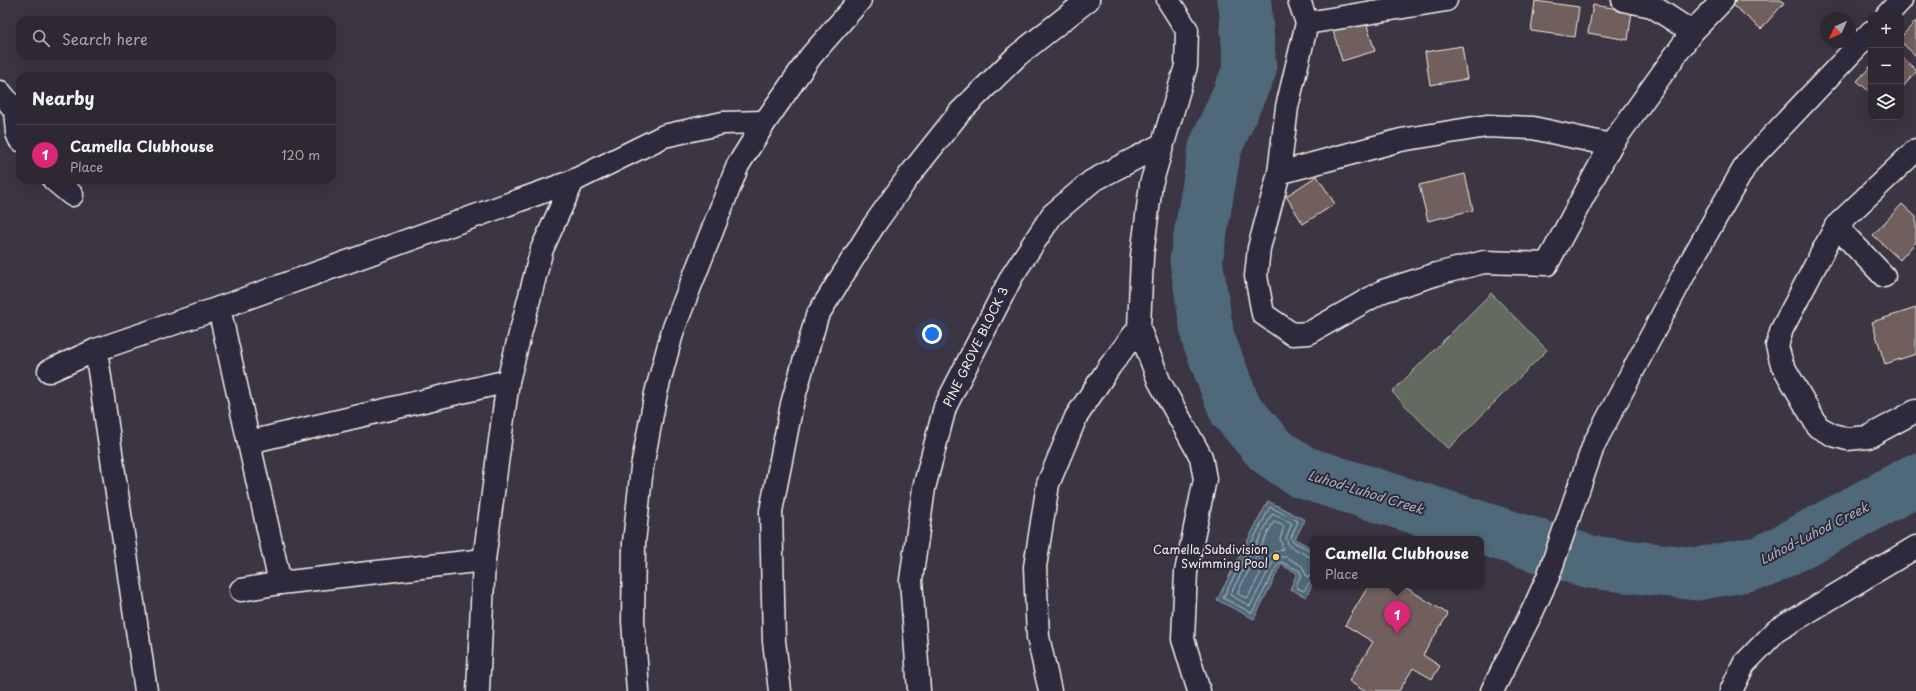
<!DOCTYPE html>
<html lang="en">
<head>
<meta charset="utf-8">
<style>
	body { margin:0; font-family:"Playpen Sans",sans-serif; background:#35303a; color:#f1f3f6 }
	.controls { position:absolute; right:12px; top:12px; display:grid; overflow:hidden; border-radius:8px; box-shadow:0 4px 16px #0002 }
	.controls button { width:36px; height:36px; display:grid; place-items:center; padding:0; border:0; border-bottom:1px solid #48444d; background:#2d2832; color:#f1f3f6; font:20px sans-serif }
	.compass { position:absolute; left:1820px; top:12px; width:36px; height:36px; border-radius:50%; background:#2d2832; box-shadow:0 4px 16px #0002; rotate:225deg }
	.you { position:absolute; left:932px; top:334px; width:14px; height:14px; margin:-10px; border:3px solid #fff; border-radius:50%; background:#1a73e8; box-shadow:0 0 0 6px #1a73e833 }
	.badge { display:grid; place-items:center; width:26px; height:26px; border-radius:50%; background:#db2777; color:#fff; font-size:13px; font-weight:700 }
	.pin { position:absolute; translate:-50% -33px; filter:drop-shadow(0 1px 2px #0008) }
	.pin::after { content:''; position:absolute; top:21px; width:14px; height:12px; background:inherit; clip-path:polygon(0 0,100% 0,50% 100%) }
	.popup { position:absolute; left:1310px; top:536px; width:174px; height:52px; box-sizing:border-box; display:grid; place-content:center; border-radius:8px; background:#2d2832; filter:drop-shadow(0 1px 3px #0005); font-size:13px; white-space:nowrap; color:#a7a6ac }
	.popup b { font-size:15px; color:#f1f3f6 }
	.popup::after { content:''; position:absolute; left:50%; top:100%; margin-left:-8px; border:8px solid transparent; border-top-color:#2d2832 }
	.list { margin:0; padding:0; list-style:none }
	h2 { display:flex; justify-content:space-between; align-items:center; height:52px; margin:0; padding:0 16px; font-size:17px }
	h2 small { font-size:13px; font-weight:400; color:#a7a6ac }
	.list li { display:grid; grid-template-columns:26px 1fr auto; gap:12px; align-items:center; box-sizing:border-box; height:60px; padding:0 16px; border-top:1px solid #48444d }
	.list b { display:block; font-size:15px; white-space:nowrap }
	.list p { margin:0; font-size:13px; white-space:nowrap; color:#a7a6ac }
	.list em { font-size:13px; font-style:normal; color:#a7a6ac }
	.icon { flex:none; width:22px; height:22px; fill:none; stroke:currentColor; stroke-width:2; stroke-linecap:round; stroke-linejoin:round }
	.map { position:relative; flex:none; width:1916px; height:691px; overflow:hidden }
	.search { position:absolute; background:#2d2832; box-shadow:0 4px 16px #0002; left:16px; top:16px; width:320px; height:44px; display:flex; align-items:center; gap:10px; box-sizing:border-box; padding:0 14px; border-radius:12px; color:#a7a6ac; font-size:15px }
	.panel { position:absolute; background:#2d2832; box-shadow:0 4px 16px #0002; left:16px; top:72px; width:320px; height:112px; border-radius:12px }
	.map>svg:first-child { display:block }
	.green { fill:#646b5f; stroke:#acaea4 }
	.water { fill:#50697a; stroke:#929fa6 }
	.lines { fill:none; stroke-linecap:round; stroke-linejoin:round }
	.shore { stroke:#b2bbbc; stroke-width:1 }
	.river { stroke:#50697a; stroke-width:53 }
	.building { fill:#6f5f5c; stroke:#f4f1e8 }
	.street-casing { stroke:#f4f1e8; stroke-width:25 }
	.street { stroke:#2f2a3d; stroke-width:22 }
	.poi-dot { fill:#ffd166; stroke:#2f2a3d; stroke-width:1.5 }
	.labels { text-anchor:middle; stroke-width:4; stroke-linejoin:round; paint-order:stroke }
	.street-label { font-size:12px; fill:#f4f1e8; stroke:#2f2a3d }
	.poi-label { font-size:12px; fill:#f4f1e8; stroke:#2f2a3d; text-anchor:end }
	.water-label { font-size:13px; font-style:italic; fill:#aab4b6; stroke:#2f2a3d }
</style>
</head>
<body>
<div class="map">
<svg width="1916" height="691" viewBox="0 0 1916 691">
	<rect width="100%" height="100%" fill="#3c3543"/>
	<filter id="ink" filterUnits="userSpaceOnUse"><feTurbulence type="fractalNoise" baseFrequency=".025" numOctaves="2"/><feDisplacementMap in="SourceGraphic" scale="8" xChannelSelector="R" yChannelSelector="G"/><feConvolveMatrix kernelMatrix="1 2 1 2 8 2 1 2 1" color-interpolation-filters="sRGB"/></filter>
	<g filter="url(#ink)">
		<!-- green -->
		<path class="green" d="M1491,293L1547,350L1448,449L1392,392Z"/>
		<!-- water -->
		<path class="water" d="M1268,501L1305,520L1295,539L1313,549V583L1306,597L1290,589L1297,573L1281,565L1254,619L1217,600Z"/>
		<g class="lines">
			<!-- shore -->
			<g class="shore">
				<path d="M1274,522L1284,526L1280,539L1283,549L1273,553L1269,557L1248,597L1246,598L1238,594V592Z"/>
				<path d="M1313,552L1292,541L1291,538L1298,521L1270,507L1223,598L1252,613L1278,564L1281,562L1300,571L1301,575L1296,585L1297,588L1304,591L1309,583L1313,581"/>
				<path d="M1313,557L1308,556L1289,546L1286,538L1292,523L1272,514L1230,595L1250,606L1273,562L1280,557H1286L1302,566L1307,577L1313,576"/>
			</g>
			<!-- river -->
			<path class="river" d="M1244,0L1245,4L1250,69L1215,148L1196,260L1208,338L1235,409L1270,450L1302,472L1590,562L1697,574L1763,562L1916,480"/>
		</g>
		<!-- building -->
		<g class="building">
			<path d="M1737,0H1781L1784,3L1761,29L1733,5Z"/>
			<path d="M1535,1L1579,7L1575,37L1531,31Z"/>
			<path d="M1593,5L1632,11L1628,40L1588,33Z"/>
			<path d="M1363,13L1375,51L1342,61L1331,24Z"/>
			<path d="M1916,21V56L1901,42V37Z"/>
			<path d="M1462,46L1467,79L1430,85L1425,52Z"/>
			<path d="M1901,56L1916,70V72L1901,89Z"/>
			<path d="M1871,66V93L1857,81Z"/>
			<path d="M1465,174L1473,210L1428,221L1419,185Z"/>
			<path d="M1317,176L1335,204L1303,224L1286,196Z"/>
			<path d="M1902,204L1916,217V242L1900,260L1873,235Z"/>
			<path d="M1916,308V354L1885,364L1872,322Z"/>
			<path d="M1369,585H1402L1448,614L1423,655L1440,666L1432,679L1413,668L1399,691H1364L1349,681L1373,642L1345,625Z"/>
		</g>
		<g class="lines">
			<!-- street casing -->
			<g class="street-casing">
				<g id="street">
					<path d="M1168,0L1187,30L1186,66L1151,184L1142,256L1139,328L1159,381L1201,457L1205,479L1186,572L1183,639L1199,691"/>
					<path d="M1299,0L1307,23L1287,107L1279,173L1259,248L1256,276L1263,314L1292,334L1309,333L1383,291L1437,274L1484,262L1547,264L1611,145L1692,32L1723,0"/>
					<path d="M1623,0L1652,6L1692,32"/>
					<path d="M1887,15L1901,0"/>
					<path d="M1307,23L1446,0"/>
					<path d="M0,92L15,110L17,133L20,140"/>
					<path d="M1916,150L1836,226L1782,329L1777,346L1782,364L1818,427L1833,435L1847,439L1868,437L1916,411"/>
					<path d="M1279,173L1401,140L1487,126L1533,128L1611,145"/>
					<path d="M54,180L72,195"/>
					<path d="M1836,226L1884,276"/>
					<path d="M219,308L280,583"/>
					<path d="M96,350L146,691"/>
					<path d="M49,371L96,350L219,308L573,181L664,136L723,123L765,122"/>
					<path d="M249,442L508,381"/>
					<path d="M241,590L280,583L484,560"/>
					<path d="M478,691L484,560L508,381L542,249L573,181"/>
					<path d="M638,691L633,621L634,543L642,467L656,393L673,330L738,165L765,122L811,56L860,0"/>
					<path d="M780,691L774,641L771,511L792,404L817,316L874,225L909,176L960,112L1018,55L1088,0"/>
					<path d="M919,691L911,580L924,488L945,407L1012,276L1052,215L1092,181L1161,145"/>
					<path d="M1050,691L1038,637L1035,567L1048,484L1076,417L1110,366L1139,328"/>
					<path d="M1492,691L1533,610L1548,577L1594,444L1691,261L1747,163L1871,32"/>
					<path d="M1731,691L1744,664L1776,631L1916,547"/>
				</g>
			</g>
			<!-- street -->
			<use href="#street" class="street"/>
		</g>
	</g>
	<!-- markers -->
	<circle class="poi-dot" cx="1276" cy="557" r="4"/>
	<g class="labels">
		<!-- street labels -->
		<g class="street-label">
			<text transform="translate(976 347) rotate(-64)" y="4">PINE GROVE BLOCK 3</text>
		</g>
		<!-- poi labels -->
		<g class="poi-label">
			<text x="1268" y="554">Camella Subdivision<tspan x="1268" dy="14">Swimming Pool</tspan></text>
		</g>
		<!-- water labels -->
		<g class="water-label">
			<text transform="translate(1366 492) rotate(17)" y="5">Luhod-Luhod Creek</text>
			<text transform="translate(1814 533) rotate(-27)" y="5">Luhod-Luhod Creek</text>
		</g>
	</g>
</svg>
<div class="controls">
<button>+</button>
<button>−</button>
<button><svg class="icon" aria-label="layers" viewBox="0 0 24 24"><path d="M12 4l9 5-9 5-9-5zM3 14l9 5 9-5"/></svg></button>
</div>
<svg class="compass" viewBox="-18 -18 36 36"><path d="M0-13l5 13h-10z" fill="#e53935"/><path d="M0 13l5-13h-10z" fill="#a7a6ac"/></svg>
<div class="you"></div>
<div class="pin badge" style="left:1397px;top:634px">1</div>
<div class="popup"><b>Camella Clubhouse</b>Place</div>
<div class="search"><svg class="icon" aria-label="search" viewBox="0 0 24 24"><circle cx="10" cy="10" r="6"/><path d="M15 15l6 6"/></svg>Search here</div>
<section class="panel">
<h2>Nearby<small></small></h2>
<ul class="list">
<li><span class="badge">1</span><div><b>Camella Clubhouse</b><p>Place</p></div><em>120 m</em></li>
</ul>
</section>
</div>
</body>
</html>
